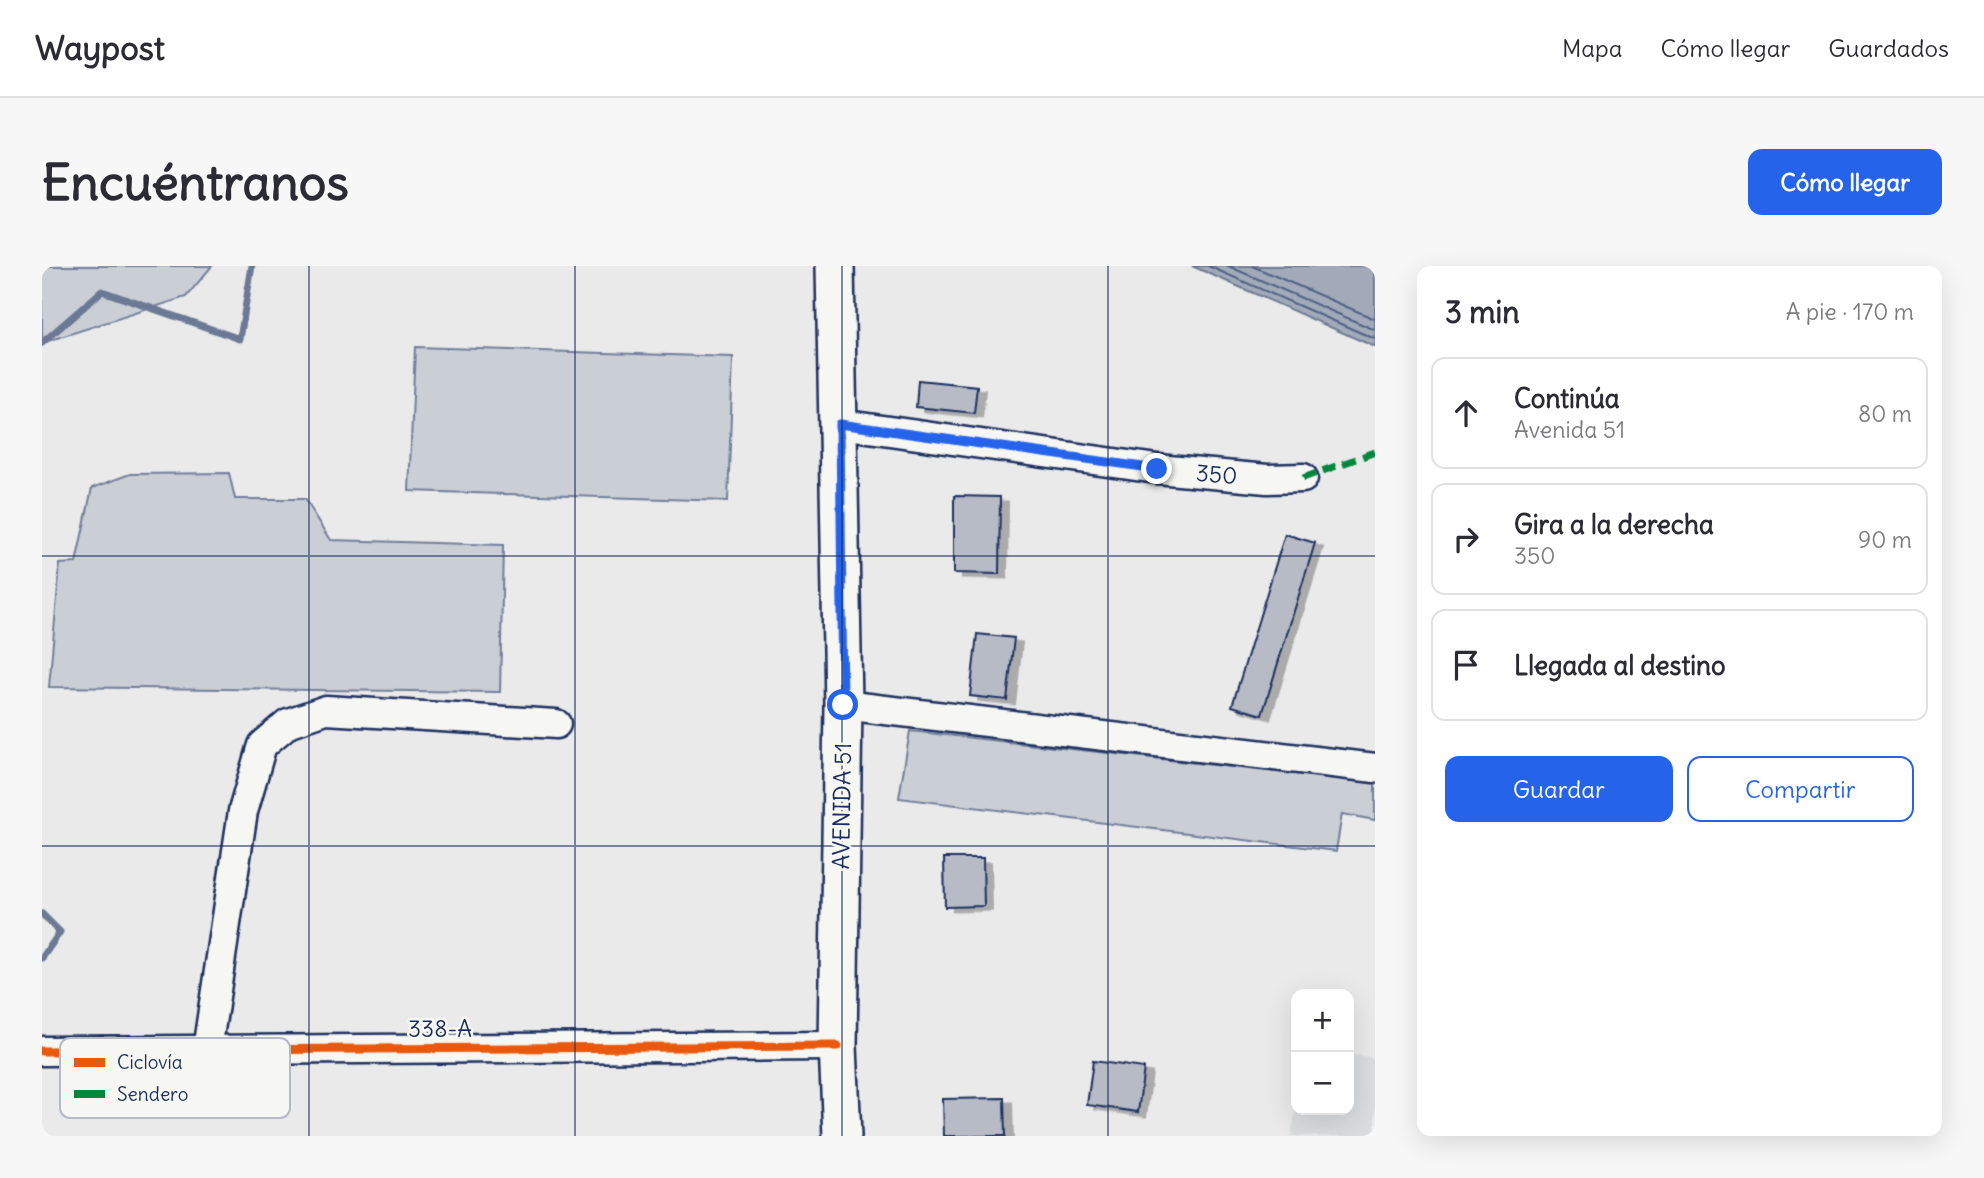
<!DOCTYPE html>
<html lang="es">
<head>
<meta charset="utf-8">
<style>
	body { margin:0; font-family:Delius,sans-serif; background:#f7f7f7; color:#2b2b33 }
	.controls { position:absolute; right:21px; bottom:21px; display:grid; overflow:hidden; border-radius:14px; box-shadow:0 7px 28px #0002 }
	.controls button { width:63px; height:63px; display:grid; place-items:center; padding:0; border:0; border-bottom:2px solid #e1e1e2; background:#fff; color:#2b2b33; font:35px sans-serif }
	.stop { position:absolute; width:21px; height:21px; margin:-16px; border:5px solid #2563eb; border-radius:50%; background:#fff }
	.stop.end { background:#2563eb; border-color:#fff; box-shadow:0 2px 7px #0008 }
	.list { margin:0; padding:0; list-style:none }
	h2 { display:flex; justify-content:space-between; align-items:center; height:91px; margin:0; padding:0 28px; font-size:30px }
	h2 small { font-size:23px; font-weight:400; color:#7c7c81 }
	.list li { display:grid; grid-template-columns:46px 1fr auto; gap:21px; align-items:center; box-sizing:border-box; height:112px; margin:0 14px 14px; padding:0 14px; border:2px solid #e1e1e2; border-radius:14px }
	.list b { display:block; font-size:26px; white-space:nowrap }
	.list p { margin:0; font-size:23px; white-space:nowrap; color:#7c7c81 }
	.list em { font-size:23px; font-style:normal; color:#7c7c81 }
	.actions { display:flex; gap:14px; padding:21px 28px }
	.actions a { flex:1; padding:16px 0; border:2px solid #2563eb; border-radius:14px; text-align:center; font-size:24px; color:#2563eb }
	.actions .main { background:#2563eb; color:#fff }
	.icon { flex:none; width:38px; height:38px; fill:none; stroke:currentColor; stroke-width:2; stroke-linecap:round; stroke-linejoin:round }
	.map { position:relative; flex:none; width:1333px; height:870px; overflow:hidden; border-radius:14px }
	header { display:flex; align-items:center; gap:42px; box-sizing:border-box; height:98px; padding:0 35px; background:#fff; border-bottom:2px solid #e1e1e2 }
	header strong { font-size:33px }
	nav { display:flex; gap:38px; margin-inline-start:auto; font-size:24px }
	.intro { display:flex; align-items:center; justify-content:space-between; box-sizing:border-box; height:168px; padding:0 42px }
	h1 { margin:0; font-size:49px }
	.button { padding:18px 32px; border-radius:14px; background:#2563eb; color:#fff; font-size:24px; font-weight:700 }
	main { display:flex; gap:42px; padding:0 42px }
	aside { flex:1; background:#fff; border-radius:14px; box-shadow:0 7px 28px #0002 }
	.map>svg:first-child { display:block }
	.built { fill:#dadcde }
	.green { fill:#caced5; stroke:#727e9a; stroke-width:2 }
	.water { fill:#a2aaba; stroke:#6c7995; stroke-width:2 }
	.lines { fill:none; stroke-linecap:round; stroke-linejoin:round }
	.shore { stroke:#516083; stroke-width:2 }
	.stream { stroke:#6c7995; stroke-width:7 }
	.building { fill:#b6bbc6; stroke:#1b2f5e; stroke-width:2; filter:url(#shadow) }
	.minor-casing { stroke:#1b2f5e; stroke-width:33 }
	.major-casing { stroke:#1b2f5e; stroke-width:42 }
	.minor { stroke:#f6f6f2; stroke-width:28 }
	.major { stroke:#f6f6f2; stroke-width:37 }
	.quiet { stroke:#00873e; stroke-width:7; stroke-dasharray:14 7; stroke-linecap:butt }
	.cycleway-casing { stroke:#f6f6f2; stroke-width:13 }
	.cycleway { stroke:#e8590c; stroke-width:9 }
	.route { stroke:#2563eb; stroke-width:9 }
	.grid { fill:none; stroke:#1b2f5e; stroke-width:2; stroke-opacity:0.55 }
	.labels { text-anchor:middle; stroke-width:5; stroke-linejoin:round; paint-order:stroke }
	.street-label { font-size:23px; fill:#1b2f5e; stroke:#f6f6f2 }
	.key { fill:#f6f6f2; stroke:#b4bac6; stroke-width:2 }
	.key-label { font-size:19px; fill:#1b2f5e }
</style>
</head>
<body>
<header>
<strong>Waypost</strong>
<nav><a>Mapa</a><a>Cómo llegar</a><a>Guardados</a></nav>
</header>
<div class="intro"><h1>Encuéntranos</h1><a class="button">Cómo llegar</a></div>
<main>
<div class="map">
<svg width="1333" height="870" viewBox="0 0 1333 870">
	<defs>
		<filter id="shadow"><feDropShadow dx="8" dy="4.5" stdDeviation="0" flood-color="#0004"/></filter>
	</defs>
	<rect width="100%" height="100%" fill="#e9eae9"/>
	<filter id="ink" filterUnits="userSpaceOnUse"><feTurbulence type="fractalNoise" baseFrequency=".0143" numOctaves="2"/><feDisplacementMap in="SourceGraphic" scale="14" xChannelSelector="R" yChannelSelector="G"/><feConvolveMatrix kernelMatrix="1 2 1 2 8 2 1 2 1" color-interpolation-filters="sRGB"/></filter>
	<g filter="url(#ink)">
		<!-- built -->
		<path class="built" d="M1307,788L1333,792V870H1249L1254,841V844H1307Z"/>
		<!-- green -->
		<g class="green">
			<path d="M0,0H170L144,31L0,77Z"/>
			<path d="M373,81L691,91L686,235L367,225Z"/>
			<path d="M187,207L193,233H263L289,274L461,279L458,426L7,421L18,298L34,297L50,222L88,208Z"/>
			<path d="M868,465L1333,517V554L1300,548L1294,585L857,532Z"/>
		</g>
		<!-- water -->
		<path class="water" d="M1150,0H1333V81Z"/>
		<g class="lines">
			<!-- shore -->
			<g class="shore">
				<path d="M1166,0L1333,73"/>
				<path d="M1186,0L1333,64"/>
				<path d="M1210,0L1333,53"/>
			</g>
			<!-- stream -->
			<g class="stream">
				<path d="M0,77L60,25L198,73L210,0"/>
				<path d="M0,648L18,666L0,692"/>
			</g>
		</g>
		<!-- building -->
		<g class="building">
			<path d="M876,114L935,120L932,147L874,141Z"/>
			<path d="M912,230L958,231L957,308L912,307Z"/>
			<path d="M1243,268L1273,277L1220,449L1190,440Z"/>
			<path d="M935,368L972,372L965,434L928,430Z"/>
			<path d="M902,592H941L942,640L903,641Z"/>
			<path d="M1051,795L1102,802L1096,846L1045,839Z"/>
			<path d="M962,832L963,870H902L901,833Z"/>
		</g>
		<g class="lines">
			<!-- minor casing -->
			<g class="minor-casing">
				<g id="minor">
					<path id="s1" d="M798,158L1115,203L1225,213L1261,212"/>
					<path d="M801,439L1333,502"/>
					<path d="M165,784L201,545L220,479L246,457L284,444L514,458"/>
					<path d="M0,785L796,780"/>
				</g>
			</g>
			<!-- major casing -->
			<g class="major-casing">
				<path id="major" d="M793,0L801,439L796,780L800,870"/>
			</g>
			<!-- minor -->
			<use href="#minor" class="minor"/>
			<!-- major -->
			<use href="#major" class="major"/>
			<!-- quiet -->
			<path class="quiet" d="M1261,212L1333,186"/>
			<!-- cycleway casing -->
			<g class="cycleway-casing">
				<path id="cycleway" d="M0,785L796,780"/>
			</g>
			<!-- cycleway -->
			<use href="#cycleway" class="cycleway"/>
		</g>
	</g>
	<g class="lines" filter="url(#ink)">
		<!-- route -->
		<path class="route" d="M801,439L798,158L1115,203"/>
	</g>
	<!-- grid -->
	<path class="grid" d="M267,0V870M533,0V870M800,0V870M1066,0V870M0,290H1333M0,580H1333"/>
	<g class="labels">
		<!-- street labels -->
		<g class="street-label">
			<text dy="8" stroke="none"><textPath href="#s1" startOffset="380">350</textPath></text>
			<text transform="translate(800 540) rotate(-89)" y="8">AVENIDA 51</text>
			<text x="398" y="771">338-A</text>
		</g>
	</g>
	<!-- legend -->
	<rect x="18" y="772" width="230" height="80" rx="10" class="key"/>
	<rect x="32" y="792" width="31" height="9" fill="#e8590c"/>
	<rect x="32" y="824" width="31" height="8" fill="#00873e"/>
	<g class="key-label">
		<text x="75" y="803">Ciclovía</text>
		<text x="75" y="835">Sendero</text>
	</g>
</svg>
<div class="controls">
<button>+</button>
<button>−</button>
</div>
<div class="stop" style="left:801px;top:439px"></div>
<div class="stop end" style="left:1115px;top:203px"></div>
</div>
<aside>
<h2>3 min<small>A pie · 170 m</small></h2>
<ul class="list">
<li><svg class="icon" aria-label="ahead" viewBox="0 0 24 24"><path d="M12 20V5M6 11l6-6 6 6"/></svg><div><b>Continúa</b><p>Avenida 51</p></div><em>80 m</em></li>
<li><svg class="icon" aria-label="right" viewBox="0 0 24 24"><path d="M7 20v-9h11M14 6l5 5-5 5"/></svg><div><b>Gira a la derecha</b><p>350</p></div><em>90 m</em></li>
<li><svg class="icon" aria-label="arrive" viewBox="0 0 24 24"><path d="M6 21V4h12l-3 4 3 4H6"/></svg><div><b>Llegada al destino</b></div></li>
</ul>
<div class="actions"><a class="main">Guardar</a><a>Compartir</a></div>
</aside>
</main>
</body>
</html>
